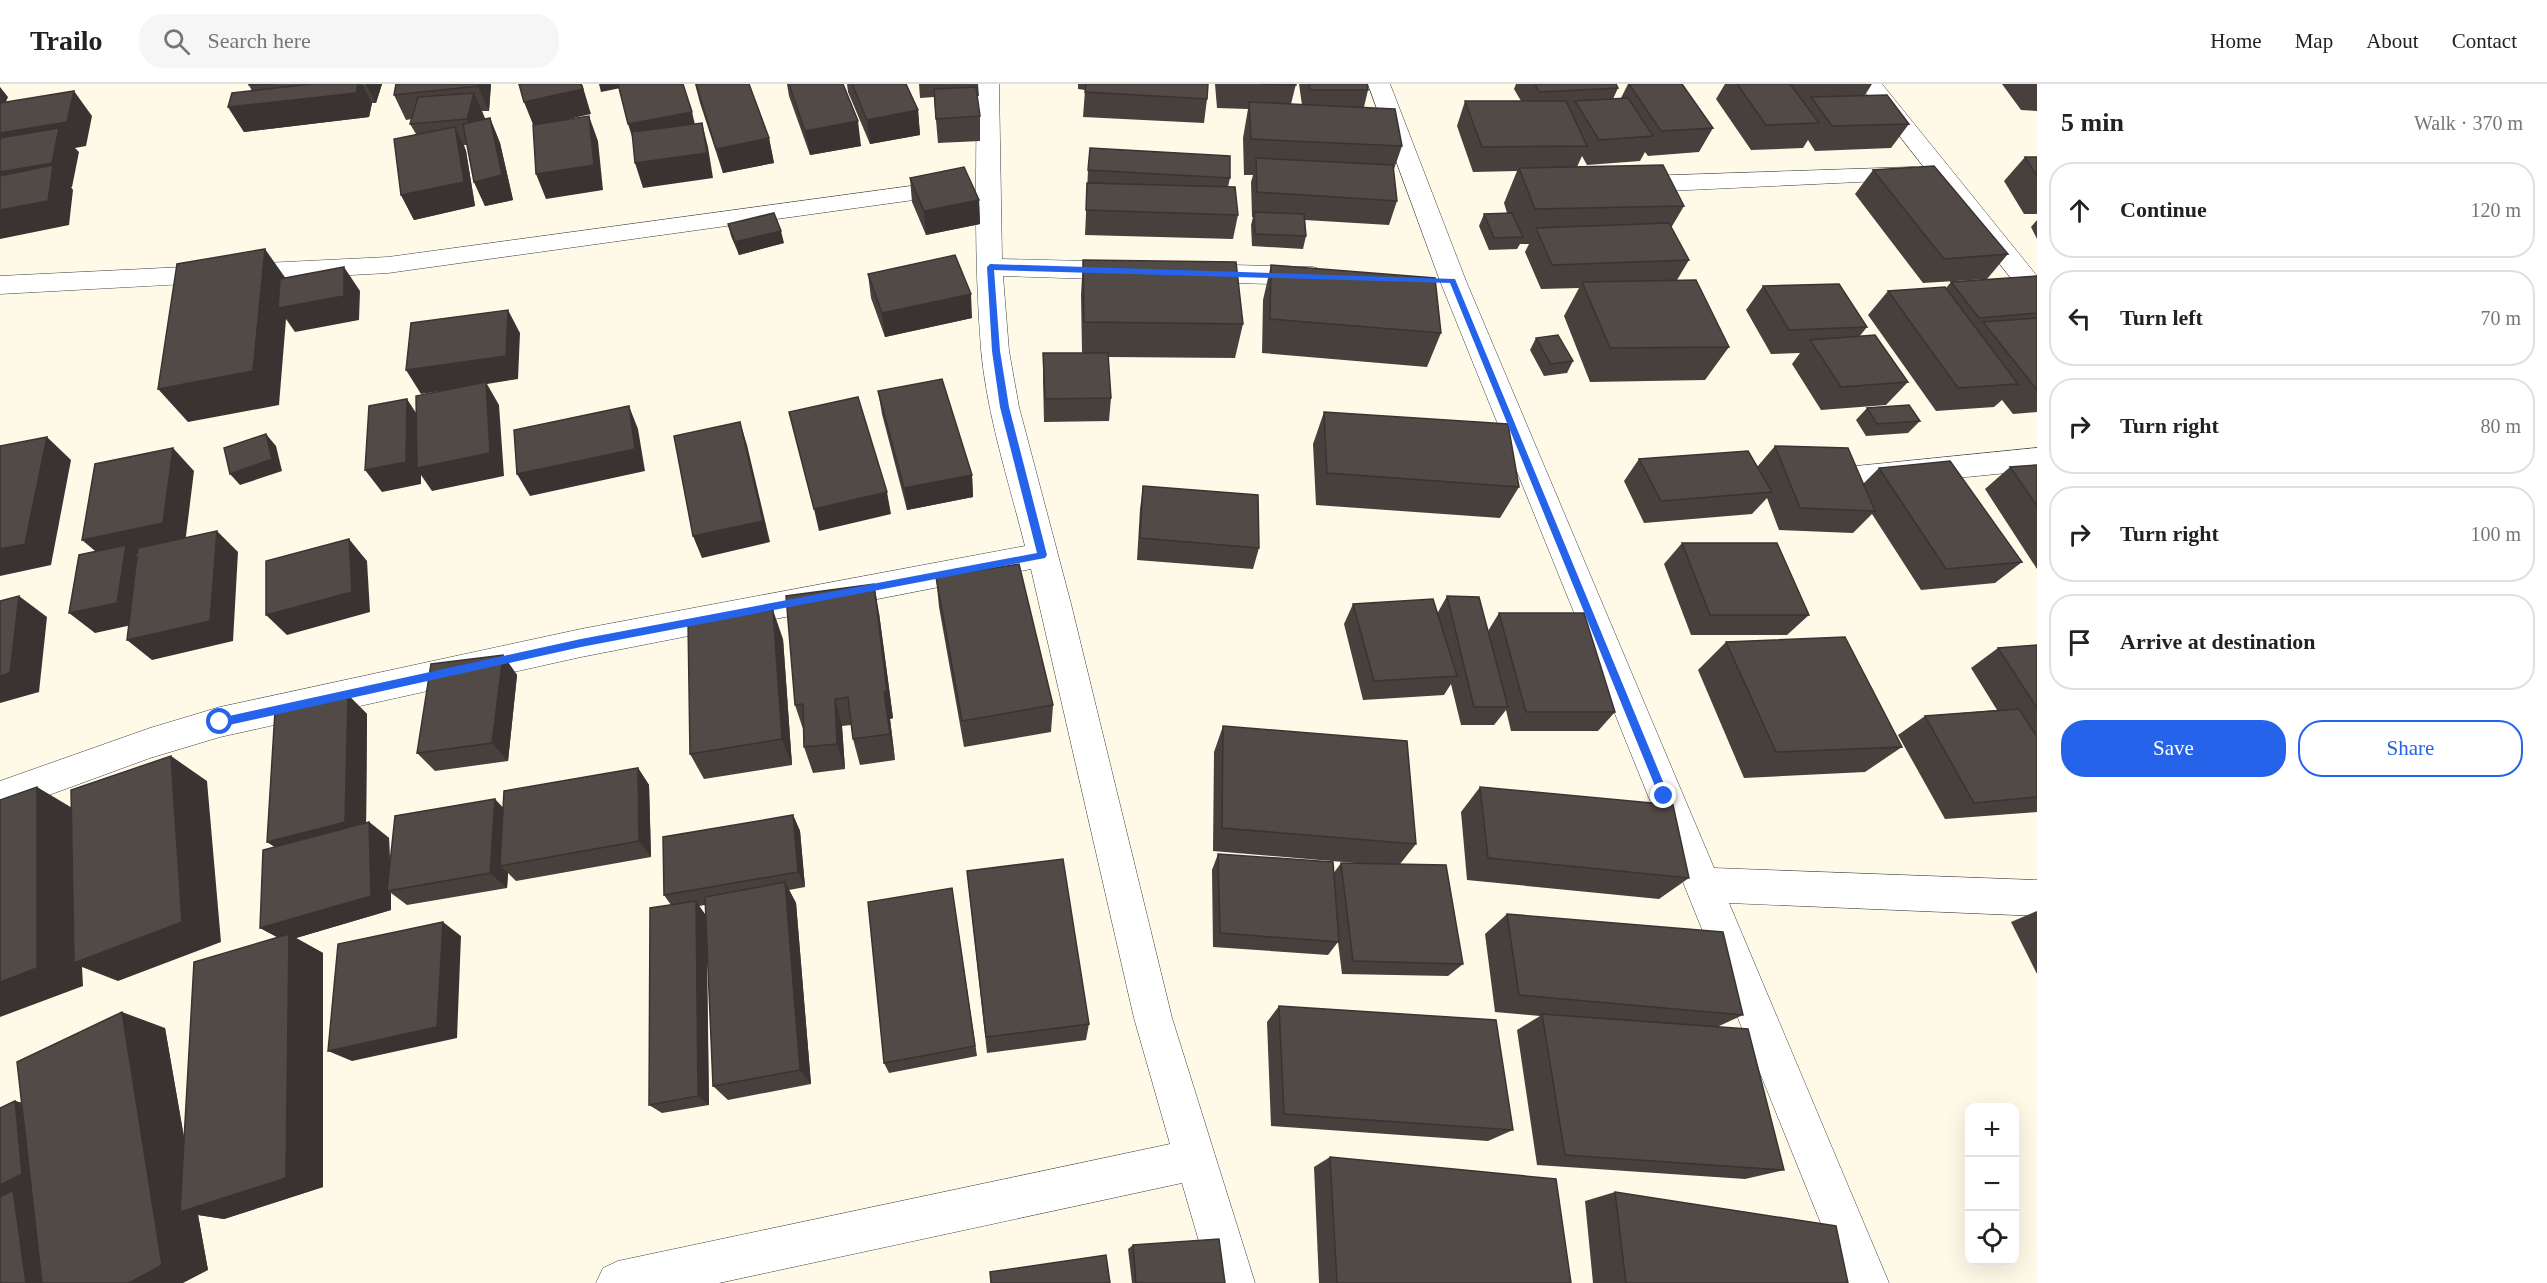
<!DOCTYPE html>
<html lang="en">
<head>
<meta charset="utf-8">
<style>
	body { margin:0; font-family:Georgia,serif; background:#f6f6f6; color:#222 }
	.controls { position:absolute; right:18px; bottom:18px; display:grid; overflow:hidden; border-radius:12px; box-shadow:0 6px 24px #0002 }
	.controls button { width:54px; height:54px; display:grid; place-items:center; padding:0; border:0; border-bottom:2px solid #e0e0e0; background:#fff; color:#222; font:30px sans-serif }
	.stop { position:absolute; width:18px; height:18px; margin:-14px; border:4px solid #2563eb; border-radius:50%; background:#fff }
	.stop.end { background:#2563eb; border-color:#fff; box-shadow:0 2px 6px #0008 }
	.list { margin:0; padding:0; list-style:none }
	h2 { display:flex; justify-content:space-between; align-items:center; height:78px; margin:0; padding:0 24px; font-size:26px }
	h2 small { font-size:20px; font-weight:400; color:#767676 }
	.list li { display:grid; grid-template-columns:39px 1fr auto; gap:18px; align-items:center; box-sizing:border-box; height:96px; margin:0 12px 12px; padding:0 12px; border:2px solid #e0e0e0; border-radius:24px }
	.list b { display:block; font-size:22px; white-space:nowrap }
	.list em { font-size:20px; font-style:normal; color:#767676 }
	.actions { display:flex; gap:12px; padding:18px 24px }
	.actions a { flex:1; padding:14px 0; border:2px solid #2563eb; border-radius:24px; text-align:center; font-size:21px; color:#2563eb }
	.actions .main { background:#2563eb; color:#fff }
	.icon { flex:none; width:33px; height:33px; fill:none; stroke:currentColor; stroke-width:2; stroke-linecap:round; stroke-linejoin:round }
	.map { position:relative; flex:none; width:2037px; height:1199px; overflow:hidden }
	header { display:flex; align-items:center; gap:36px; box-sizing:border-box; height:84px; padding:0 30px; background:#fff; border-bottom:2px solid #e0e0e0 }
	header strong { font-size:28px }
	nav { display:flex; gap:33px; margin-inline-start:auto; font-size:21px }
	.search { width:420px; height:54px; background:#f6f6f6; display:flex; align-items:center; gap:15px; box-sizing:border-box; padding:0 21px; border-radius:24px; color:#767676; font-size:22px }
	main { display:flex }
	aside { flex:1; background:#fff }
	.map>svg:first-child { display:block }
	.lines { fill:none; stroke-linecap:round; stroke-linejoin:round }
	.minor-casing { stroke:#3d3d3d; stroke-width:1 }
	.minor { fill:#fff; fill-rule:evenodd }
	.wall { fill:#47403d; fill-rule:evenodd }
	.shaded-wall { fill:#393432 }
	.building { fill:#524a47; stroke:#393432; stroke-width:1.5 }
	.route { fill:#2563eb }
</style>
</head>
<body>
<header>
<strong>Trailo</strong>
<div class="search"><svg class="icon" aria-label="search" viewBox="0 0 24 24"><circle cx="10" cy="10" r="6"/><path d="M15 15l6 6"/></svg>Search here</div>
<nav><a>Home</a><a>Map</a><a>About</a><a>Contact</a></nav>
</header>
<main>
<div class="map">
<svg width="2037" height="1199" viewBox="0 0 2037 1199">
	<rect width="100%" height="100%" fill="#fff9e7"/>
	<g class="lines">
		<!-- minor casing -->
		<g class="minor-casing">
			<g id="minor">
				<path d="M977,0H999L1002,175L1127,178L1136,181L1140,187L1136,193L1127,196L1003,192L1009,267L1019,323L1071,520L1172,934L1255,1199H1211L1182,1099L719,1199H596L603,1184L618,1177L1170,1060L1134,934L1031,485L581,573L220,653L150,674L0,729V697L150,644L220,623L581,545L1025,462C1009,398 987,332 981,265C974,177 976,88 977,0Z"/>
				<path d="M1368,0H1390L1466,197L1714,784L2037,796V832L1729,819L1889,1199H1845L1440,197Z"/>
				<path d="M1859,0H1882L2037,192V219L2028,216Z"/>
				<path d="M1914,83L1922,85L1926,90L1922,95L1646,108L1637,105L1634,100L1637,95L1646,92Z"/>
				<path d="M955,96L964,99L967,104L964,109L388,189L0,210V192L388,173Z"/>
				<path d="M1193,180L1313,183L1322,186L1326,192L1322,198L1313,201L1193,198L1184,195L1180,189L1184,183Z"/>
				<path d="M2037,364V386L1836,406L1826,403L1821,395L1826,387L1836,384Z"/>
			</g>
		</g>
		<!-- minor -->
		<use href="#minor" class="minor"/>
	</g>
	<!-- wall -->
	<g class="wall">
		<path d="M249,0H382L376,19H372L369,33L244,48L228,23L252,7L249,1Z"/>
		<path d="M396,0H491L489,27H482L484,35L490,34L500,59L513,116L485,122L474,98L467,61H464L466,67L475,122L414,136L401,111L416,50L410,40L412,35L406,36L394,11Z"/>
		<path d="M695,0L769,54L774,79L723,89L700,19Z"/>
		<path d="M787,0H843L861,62L810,71L789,12Z"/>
		<path d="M847,0H906L918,26L920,51L870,60L848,8Z"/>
		<path d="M919,0H978L979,12H977L980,32V57L938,59L934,13L920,14Z"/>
		<path d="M1078,0H1208L1207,15L1204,39L1083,33L1085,6L1078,5Z"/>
		<path d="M1215,0H1296L1291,20L1302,21L1299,0H1367L1368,6L1364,23L1402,62L1393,88L1397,117L1389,141L1305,136L1306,152L1303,165L1252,162L1251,141L1253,133H1252L1251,98L1253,91H1244L1243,54L1248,25L1217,24Z"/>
		<path d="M1516,0H1616L1618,4L1613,15L1621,14L1628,0H1682L1713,44L1699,68L1648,72L1645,68L1640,77L1587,81L1582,72L1577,83L1684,122L1671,144L1689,176L1677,196L1729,263L1705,296L1590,298L1564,232L1579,204L1541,205L1525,168L1529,160H1520L1517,165L1489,166L1479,142L1484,130L1507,129L1504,119L1517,87L1473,88L1457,42L1465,17H1521L1514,5Z"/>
		<path d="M1725,0H1872L1865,11L1909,40L1891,64L1815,67L1808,56L1803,64L1751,66L1716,15Z"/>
		<path d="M2002,0H2037V27L2021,26Z"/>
		<path d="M2025,73H2037V130H2024L2004,97Z"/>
		<path d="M1088,86L1230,94L1228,103L1238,131L1233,155L1085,151Z"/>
		<path d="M1873,86L2008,170L1987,195L1923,199L1855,110Z"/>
		<path d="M910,94L979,116L980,140L926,151L912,118Z"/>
		<path d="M2037,136V155L2031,143Z"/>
		<path d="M728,140L784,159L739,171L731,152Z"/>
		<path d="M1083,176L1243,240L1235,274L1108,273L1111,314L1109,337L1044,338L1043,293V269H1082L1081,211Z"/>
		<path d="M1271,181L1441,249L1427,283L1262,269L1263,216Z"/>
		<path d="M868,190L972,234L885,253L871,214Z"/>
		<path d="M2037,192V328L2013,330L2002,316L1994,323L1936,327L1868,231L1888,207L1946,204L1951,198Z"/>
		<path d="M1763,202L1867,243L1859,253L1908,298L1886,321L1821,326L1792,280L1800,269L1771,270L1746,226Z"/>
		<path d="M1536,254L1573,277L1567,289L1544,292L1530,266Z"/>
		<path d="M878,307L972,391L973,413L907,426L882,330Z"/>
		<path d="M1867,324L1920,337L1908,349L1866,352L1856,336Z"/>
		<path d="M1324,328L1519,403L1500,434L1316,421L1313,360Z"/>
		<path d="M1775,362L1863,400L1879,384L2022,478L1995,499L1921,506L1872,430L1853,449L1779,446L1767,414L1752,430L1644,439L1624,397L1639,375L1757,383Z"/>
		<path d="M2037,381V485L1985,405L2010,383Z"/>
		<path d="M1143,402L1259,464L1253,485L1137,476L1140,425Z"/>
		<path d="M1682,459L1809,531L1787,551H1691L1664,480Z"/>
		<path d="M936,493L1053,621L1051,648L964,663L939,523Z"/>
		<path d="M1447,512L1488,547L1499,529L1615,628L1598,647H1511L1506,626L1494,641H1461L1451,600L1444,611L1363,616L1344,540L1353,520L1437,530Z"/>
		<path d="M879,529L893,634L890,635L895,676L860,681L853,655L851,641L842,642L845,685L813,689L804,663L803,645L795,621Z"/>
		<path d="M783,555L792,681L704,695L690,670Z"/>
		<path d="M1726,558L1902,663L1865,688L1744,694L1698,586Z"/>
		<path d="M2037,561V728L1945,735L1898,651L1925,632L1997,626L1971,584L1998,564Z"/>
		<path d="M503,571L517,591L508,677L435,687L417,669Z"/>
		<path d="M348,611L367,630L366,739L369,738L389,754L390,783L503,723L638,684L649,701L651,773L516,797L508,789L507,804L407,821L391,809V826L296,854L323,869V1103L224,1135L198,1131L208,1186L15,1017L22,1019L165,944L184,1053L278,853L260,844L275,763L267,758Z"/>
		<path d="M1223,642L1416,760L1400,780L1463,880L1448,892L1342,890L1338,858L1328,871L1213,863L1212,786L1218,770L1333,790L1341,779L1367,780L1213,767L1214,668Z"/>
		<path d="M1480,703L1689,794L1659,815L1467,796L1461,728Z"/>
		<path d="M793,731L800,747L805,803L789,806L796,819L811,1000L728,1016L713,1002L707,861L709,1021L662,1029L649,1021L671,821L664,811ZM705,821V830L699,822Z"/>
		<path d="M967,787L1089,940L1086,956L987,969Z"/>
		<path d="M952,804L977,972L889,989L884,979Z"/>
		<path d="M2037,827V890L2011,838Z"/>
		<path d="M1507,830L1743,931L1717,943L1784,1086L1745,1095L1537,1081L1517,946L1540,932L1495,928L1485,850Z"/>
		<path d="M1279,922L1513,1046L1488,1057L1271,1042L1267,938Z"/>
		<path d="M1330,1073L1571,1199H1319L1314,1083Z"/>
		<path d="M1615,1108L1848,1199H1593L1585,1117Z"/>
		<path d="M1133,1161L1225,1199H1132L1128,1165Z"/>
	</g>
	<!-- shaded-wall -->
	<g class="shaded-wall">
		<path d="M358,0H362L372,19L369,33L244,48L228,23Z"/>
		<path d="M366,0H382L376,19Z"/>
		<path d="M478,0H491L489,27L478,2Z"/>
		<path d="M582,0L591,30L534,43L524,18Z"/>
		<path d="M599,0H640L601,8Z"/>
		<path d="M0,3L8,13L0,32Z"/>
		<path d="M74,7L92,32L86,62L75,64L79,68L72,103H71L73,106L69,141L0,155V49Z"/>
		<path d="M474,9L485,34L478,60L467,35Z"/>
		<path d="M918,26L920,51L870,60L867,36Z"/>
		<path d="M692,28L698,53L636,65L628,40Z"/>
		<path d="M589,32L598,57L603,106L546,115L536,90Z"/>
		<path d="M490,34L500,59L513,116L485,122L474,98Z"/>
		<path d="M858,37L861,62L810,71L805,47Z"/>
		<path d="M702,39L708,63L713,94L643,104L635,79Z"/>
		<path d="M455,43L466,67L475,122L414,136L401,111Z"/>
		<path d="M769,54L774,79L723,89L716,65Z"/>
		<path d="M979,116L980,140L926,151L924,127Z"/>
		<path d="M781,147L784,159L739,171L735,158Z"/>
		<path d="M265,165L289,199L344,183L360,207L359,236L295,248L286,235L279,321L188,338L158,305Z"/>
		<path d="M971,210L972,234L885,253L882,229Z"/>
		<path d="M508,226L520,249L518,295L487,300L499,321L504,392L432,407L421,391V400L382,408L365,386L407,315L422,338L486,300L421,310L406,286Z"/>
		<path d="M629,322L638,345L645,387L530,412L517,390Z"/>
		<path d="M740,338L747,361L770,458L702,474L693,452Z"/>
		<path d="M266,350L276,362L282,387L240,401L230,390Z"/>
		<path d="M47,353L71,376L51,481L0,492V465Z"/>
		<path d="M173,364L194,387L185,460L136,471L149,483L141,539L95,549L69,529L107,477L82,456Z"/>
		<path d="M972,391L973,413L907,426L904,404Z"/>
		<path d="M887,408L891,430L819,447L814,425Z"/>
		<path d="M217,447L238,468L233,557L152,576L127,556Z"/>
		<path d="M349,455L367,477L370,528L287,551L266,531Z"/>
		<path d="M874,500L879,529L893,634L890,635L895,676L890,650L884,608Z"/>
		<path d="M19,512L47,533L39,608L0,619V592Z"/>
		<path d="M773,526L783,555L792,681L782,655Z"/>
		<path d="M503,571L517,591L508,677L492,659Z"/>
		<path d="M348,611L367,630L366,755L291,773L267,758Z"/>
		<path d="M835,615L842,642L845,685L837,660Z"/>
		<path d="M171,672L207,697L221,858L118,897L82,883L83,902L0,933V898L37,703L79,728Z"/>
		<path d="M638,684L649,701L651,773L639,757Z"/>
		<path d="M495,715L511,732L500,782L508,789L507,804L490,789Z"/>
		<path d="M793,731L800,747L805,803L798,788Z"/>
		<path d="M369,738L389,754L391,806L387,807L391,809V826L296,854L323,869V1103L224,1135L198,1131L208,1186L183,1199H129L122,928L165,944L196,1123L284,857L260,844Z"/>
		<path d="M785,798L796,819L811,1000L800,986Z"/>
		<path d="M696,817L706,832L709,1021L698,1012Z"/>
		<path d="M443,838L461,852L457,954L352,977L328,967Z"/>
		<path d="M15,1017L50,1026L79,1199H26L0,1125V1101Z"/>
	</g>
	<!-- building -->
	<g class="building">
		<path d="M249,0H275L249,1Z"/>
		<path d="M311,0H358L356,9L228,23L232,9Z"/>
		<path d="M396,0H478V2L394,11Z"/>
		<path d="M519,0H581L583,5L524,18Z"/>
		<path d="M618,0H683L692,28L628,40Z"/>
		<path d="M696,0H749L769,54L716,65Z"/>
		<path d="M789,0H843L858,37L805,47Z"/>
		<path d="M852,0H906L918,26L867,36Z"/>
		<path d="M1086,0H1208L1207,15L1085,8Z"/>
		<path d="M1259,0H1296V1Z"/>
		<path d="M1309,0H1367L1368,6H1310Z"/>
		<path d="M1535,0H1616L1618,4L1539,8Z"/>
		<path d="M1629,0H1682L1713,44L1661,47Z"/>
		<path d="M1737,0H1790L1819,39L1766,41Z"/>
		<path d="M976,3L980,32L936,35L934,5Z"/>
		<path d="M74,7L67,38L0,49V19Z"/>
		<path d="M474,9L467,35L410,40L418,13Z"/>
		<path d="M1887,11L1909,40L1832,42L1811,13Z"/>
		<path d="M1628,14L1653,52L1599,56L1575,17Z"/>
		<path d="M1465,17H1566L1587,62L1482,63Z"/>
		<path d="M1249,18L1395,25L1402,62L1251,55Z"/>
		<path d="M589,32L594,81L536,90L533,41Z"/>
		<path d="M490,34L502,91L474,98L463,40Z"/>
		<path d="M702,39L707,69L635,79L632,48Z"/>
		<path d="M455,43L464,98L401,111L394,55Z"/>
		<path d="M59,44L52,79L0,88V54Z"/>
		<path d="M1090,64L1230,72V94L1088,86Z"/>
		<path d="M2025,73H2037V92Z"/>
		<path d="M1256,74L1393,81L1397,117L1257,108Z"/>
		<path d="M53,81L48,117L0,126V92Z"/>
		<path d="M1663,81L1684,122L1535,125L1519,84Z"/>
		<path d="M1934,82L2008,170L1944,175L1873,86Z"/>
		<path d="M964,83L979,116L924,127L910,94Z"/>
		<path d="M1087,99L1235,103L1238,131L1086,126Z"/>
		<path d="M1254,128L1304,130L1306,152L1255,150Z"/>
		<path d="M774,129L781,147L735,158L728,140Z"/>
		<path d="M1512,129L1523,153L1494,154L1484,130Z"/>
		<path d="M1669,139L1689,176L1552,181L1536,144Z"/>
		<path d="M265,165L253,287L158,305L177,180Z"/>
		<path d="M955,171L971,210L882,229L868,190Z"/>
		<path d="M1083,176L1236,178L1243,240L1084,238Z"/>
		<path d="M1271,181L1435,194L1441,249L1270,235Z"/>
		<path d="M344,183V212L278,224L280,195Z"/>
		<path d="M2037,192V229L1979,234L1951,198Z"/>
		<path d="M1696,196L1729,263L1610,264L1582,198Z"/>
		<path d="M1839,200L1867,243L1789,246L1763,202Z"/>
		<path d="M1945,203L2018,300L1958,304L1888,207Z"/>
		<path d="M508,226L506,272L406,286L411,239Z"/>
		<path d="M2037,234V306L1983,238Z"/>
		<path d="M1558,251L1573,277L1551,280L1536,254Z"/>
		<path d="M1875,251L1908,298L1841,303L1810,256Z"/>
		<path d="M1043,269H1108L1111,314L1045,315Z"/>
		<path d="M942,295L972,391L904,404L878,307Z"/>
		<path d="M486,298L490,369L417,384L416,312Z"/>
		<path d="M858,313L887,408L814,425L789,328Z"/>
		<path d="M407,315L406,378L365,386L369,322Z"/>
		<path d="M1909,321L1920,337L1877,340L1867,324Z"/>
		<path d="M629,322L635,365L517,390L514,346Z"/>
		<path d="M1324,328L1508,340L1519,403L1327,389Z"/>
		<path d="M740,338L763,437L693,452L674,352Z"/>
		<path d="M266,350L272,375L230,390L224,364Z"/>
		<path d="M47,353L25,460L0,465V362Z"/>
		<path d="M1775,362L1848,364L1875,427L1800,424Z"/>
		<path d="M173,364L163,439L82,456L95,380Z"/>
		<path d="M1748,367L1772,408L1661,417L1639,375Z"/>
		<path d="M1950,377L2022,478L1946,485L1879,384Z"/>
		<path d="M2037,381V422L2010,383Z"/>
		<path d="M1143,402L1258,411L1259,464L1140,454Z"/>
		<path d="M217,447L210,537L127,556L138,464Z"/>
		<path d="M349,455L352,508L266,531V477Z"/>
		<path d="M1682,459H1777L1809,531H1710Z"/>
		<path d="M126,461L117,519L69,529L79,471Z"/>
		<path d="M1019,480L1053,621L962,637L936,493Z"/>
		<path d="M874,500L887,607L884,608L890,650L853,655L848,613L835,615L837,660L804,663L803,620L795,621L786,512Z"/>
		<path d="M19,512L10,589L0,592V517Z"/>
		<path d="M1447,512L1479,513L1508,623H1474Z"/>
		<path d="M1433,515L1457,592L1374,597L1353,520Z"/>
		<path d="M773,526L782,655L690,670L688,538Z"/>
		<path d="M1499,529H1584L1615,628H1526Z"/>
		<path d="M1845,553L1902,663L1776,668L1726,558Z"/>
		<path d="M2037,561V624L1998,564Z"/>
		<path d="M503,571L492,659L417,669L431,580Z"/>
		<path d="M348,611L345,738L267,758L275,627Z"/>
		<path d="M2019,625L2037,653V713L1974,719L1925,632Z"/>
		<path d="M1223,642L1407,657L1416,760L1222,744Z"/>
		<path d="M171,672L182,838L74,879L71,706Z"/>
		<path d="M638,684L639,757L500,782L504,707Z"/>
		<path d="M37,703V884L0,898V716Z"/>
		<path d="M1480,703L1673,721L1689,794L1488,774Z"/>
		<path d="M495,715L490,789L387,807L395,732Z"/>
		<path d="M793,731L798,788L664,811L663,753Z"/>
		<path d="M369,738L371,812L260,844L263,766Z"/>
		<path d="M1218,770L1333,778L1339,858L1220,849Z"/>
		<path d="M1063,775L1089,940L986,953L967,787Z"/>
		<path d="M1341,779L1446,781L1463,880L1353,877Z"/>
		<path d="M785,798L800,986L713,1002L705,813Z"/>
		<path d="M952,804L975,962L884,979L868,818Z"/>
		<path d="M696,817L698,1012L649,1021L650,824Z"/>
		<path d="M1507,830L1723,848L1743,931L1519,911Z"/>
		<path d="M443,838L437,943L328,967L338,860Z"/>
		<path d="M289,850L286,1094L180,1128L194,878Z"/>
		<path d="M1279,922L1496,936L1513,1046L1284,1030Z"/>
		<path d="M122,928L162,1181L129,1199H42L17,978Z"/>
		<path d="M1542,930L1748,945L1784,1086L1565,1071Z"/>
		<path d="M15,1017L22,1090L0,1101V1024Z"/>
		<path d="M1330,1073L1556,1095L1571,1199H1337Z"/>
		<path d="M13,1106L26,1199H0V1113Z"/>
		<path d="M1615,1108L1836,1142L1848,1199H1626Z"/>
		<path d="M1219,1155L1225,1199H1136L1133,1161Z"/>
		<path d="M1106,1171L1110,1199H991L990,1188Z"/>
	</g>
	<!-- route -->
	<path class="route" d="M990,180L1455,195L1669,712L1668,716L1664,717L1659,712L1450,199L994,186L1000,267L1009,323L1047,471L1045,474L581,563L220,643L217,641L215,638L220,634L581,555L1037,469L1000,323L992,267L987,183Z"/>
</svg>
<div class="controls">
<button>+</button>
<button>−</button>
<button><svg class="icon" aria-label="locate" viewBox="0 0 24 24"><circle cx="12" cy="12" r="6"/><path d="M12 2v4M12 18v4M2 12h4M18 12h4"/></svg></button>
</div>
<div class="stop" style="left:220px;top:638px"></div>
<div class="stop end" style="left:1664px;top:712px"></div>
</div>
<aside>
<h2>5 min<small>Walk · 370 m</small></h2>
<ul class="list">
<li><svg class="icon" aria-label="ahead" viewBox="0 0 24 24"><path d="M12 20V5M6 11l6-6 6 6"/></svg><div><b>Continue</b></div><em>120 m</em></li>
<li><svg class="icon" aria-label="left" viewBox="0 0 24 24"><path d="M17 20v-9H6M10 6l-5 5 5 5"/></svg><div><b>Turn left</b></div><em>70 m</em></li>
<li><svg class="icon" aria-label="right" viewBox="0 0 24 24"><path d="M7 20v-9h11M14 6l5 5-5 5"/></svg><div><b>Turn right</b></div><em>80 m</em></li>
<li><svg class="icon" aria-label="right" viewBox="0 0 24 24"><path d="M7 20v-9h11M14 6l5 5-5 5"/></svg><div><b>Turn right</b></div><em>100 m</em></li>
<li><svg class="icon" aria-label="arrive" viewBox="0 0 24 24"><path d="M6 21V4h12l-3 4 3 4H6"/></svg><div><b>Arrive at destination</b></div></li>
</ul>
<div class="actions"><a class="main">Save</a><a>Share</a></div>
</aside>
</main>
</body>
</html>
